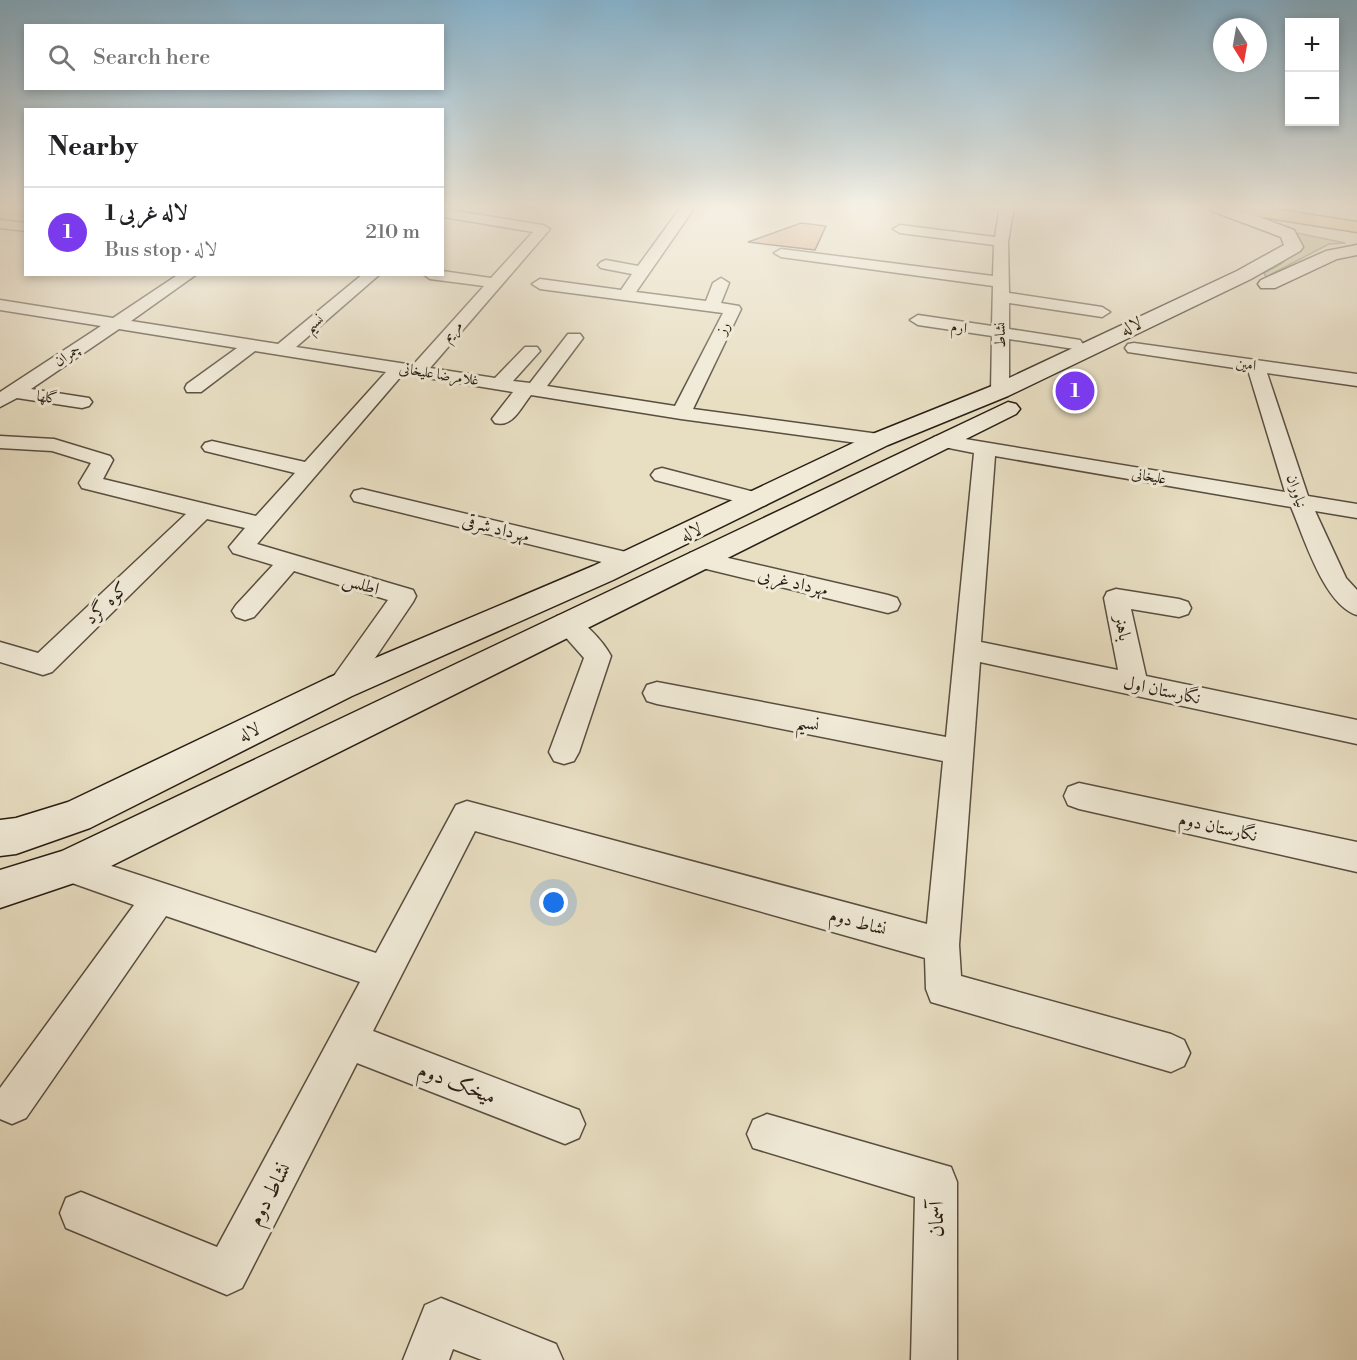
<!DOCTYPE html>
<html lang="en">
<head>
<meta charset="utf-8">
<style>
	body { margin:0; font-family:"Libre Bodoni",Amiri,serif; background:#f2f2f2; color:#202124 }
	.controls { position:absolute; right:18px; top:18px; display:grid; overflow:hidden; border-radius:0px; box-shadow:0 3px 9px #0003 }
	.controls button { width:54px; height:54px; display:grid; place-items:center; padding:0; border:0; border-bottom:2px solid #e0e0e0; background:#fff; color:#202124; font:30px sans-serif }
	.compass { position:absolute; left:1213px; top:18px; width:54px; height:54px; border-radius:50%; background:#fff; box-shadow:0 3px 9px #0003; rotate:169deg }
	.you { position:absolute; left:554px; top:903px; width:21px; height:21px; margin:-15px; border:4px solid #fff; border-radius:50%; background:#1a73e8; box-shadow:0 0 0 9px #1a73e833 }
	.badge { display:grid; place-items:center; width:39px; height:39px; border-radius:50%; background:#7c3aed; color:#fff; font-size:20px; font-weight:700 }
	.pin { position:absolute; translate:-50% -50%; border:3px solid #fff; box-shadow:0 2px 6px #0006 }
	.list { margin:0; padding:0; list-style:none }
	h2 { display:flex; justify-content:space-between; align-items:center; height:78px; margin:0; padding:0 24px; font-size:26px }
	h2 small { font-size:20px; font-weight:400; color:#757577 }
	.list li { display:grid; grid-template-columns:39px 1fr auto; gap:18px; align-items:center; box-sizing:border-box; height:90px; padding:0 24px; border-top:2px solid #e0e0e0 }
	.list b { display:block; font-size:22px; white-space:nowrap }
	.list p { margin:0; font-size:20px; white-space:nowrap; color:#757577 }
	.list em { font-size:20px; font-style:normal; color:#757577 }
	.icon { flex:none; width:33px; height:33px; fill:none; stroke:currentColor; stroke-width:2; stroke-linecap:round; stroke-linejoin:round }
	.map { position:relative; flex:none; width:1357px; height:1360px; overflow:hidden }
	.search { position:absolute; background:#fff; box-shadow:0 3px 9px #0003; left:24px; top:24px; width:420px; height:66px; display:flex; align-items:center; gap:15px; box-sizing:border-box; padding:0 21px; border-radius:0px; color:#757577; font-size:22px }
	.panel { position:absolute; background:#fff; box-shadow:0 3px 9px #0003; left:24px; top:108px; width:420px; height:168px; border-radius:0px }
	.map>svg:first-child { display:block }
	.green { fill:#b9c090; stroke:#716f52; stroke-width:1.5 }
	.building { fill:#d59e76; stroke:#291e14; stroke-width:1.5 }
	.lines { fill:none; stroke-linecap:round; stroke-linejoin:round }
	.minor-casing { stroke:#594e40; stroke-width:3 }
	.secondary-casing { stroke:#291e14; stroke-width:3 }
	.primary-casing { stroke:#291e14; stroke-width:3 }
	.minor { fill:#f0ead7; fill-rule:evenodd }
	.secondary { fill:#f0ead7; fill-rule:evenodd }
	.primary { fill:#e4bf81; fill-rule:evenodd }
	.labels { text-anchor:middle; stroke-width:6; stroke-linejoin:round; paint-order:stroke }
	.far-street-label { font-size:15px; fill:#291e14; stroke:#f0ead7 }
	.street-label { font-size:18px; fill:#291e14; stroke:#f0ead7 }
	.near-street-label { font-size:21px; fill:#291e14; stroke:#f0ead7 }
</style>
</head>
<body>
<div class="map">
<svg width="1357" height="1360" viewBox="0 0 1357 1360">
	<rect width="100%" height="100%" fill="#e8dec2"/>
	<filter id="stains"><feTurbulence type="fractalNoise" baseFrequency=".00333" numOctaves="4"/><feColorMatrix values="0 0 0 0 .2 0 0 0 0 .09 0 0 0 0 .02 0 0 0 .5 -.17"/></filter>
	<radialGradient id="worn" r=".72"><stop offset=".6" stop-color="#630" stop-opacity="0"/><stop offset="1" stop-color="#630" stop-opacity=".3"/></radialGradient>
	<!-- green -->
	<path class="green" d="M1287,231L1345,243L1329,244L1266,277L1264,273L1281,264L1299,248Z"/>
	<!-- building -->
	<path class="building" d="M801,223L826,226L815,250L748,242Z"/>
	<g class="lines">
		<!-- minor casing -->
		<g class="minor-casing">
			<g id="minor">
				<path d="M681,207H695L636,292L706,301L713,283L721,278L729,283L721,303L739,306L741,309L693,409L879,434L886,436L889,440L886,444L879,446L681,419L531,395C521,407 513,428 495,423L492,419L513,392L403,374L257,544L413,590L416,596L413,602L350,695L340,698L330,695L326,687L388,600L294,571L254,617L245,620L236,617L232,611L236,605L273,565L233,553L229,547L245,528L207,519L52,672L43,675L0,662V642L38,653L186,514L82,488L79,483L91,463L52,451L0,448V436L54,439L110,456L113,460L103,479L256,516L295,473L205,451L202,447L205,443L212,441L305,462L386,372L255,351L201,392H187L185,388L187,384L237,348L119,329L31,389L89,398L92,402L89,406L82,408L17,398L0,407V392L101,326L0,310V300L113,318L179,274H197L131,321L278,344L363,274H380L296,347L413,365L484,286L430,279L423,274H442V271L491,278L533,232L444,217V211L449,210L543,225L550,229L430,368L495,378L525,347H537L540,351L513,381L530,383L568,334H580L583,338L547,386L675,406L723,313L540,289L532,284L540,279L621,290L632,274L601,268L598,265L601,262L606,260L638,266Z"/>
				<path d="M1000,207H1014L1008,242L1009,293L1102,307L1110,312L1102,317L1009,303V329L1074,339L1080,340L1083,344L1080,348L1074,349L1009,339V391L1007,395H993L991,391L992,336L918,325L910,320L918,315L992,326L993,286L781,257L774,253L781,249L993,276L994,245L900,233L893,229L900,225L995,237Z"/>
				<path d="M0,220L26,223V231L0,228Z"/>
				<path d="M1134,343L1357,374V386L1267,373L1308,496L1357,504V518L1315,511L1346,578L1357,590V615C1324,605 1304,537 1291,507L995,456L981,642L1118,670L1104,598L1107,592L1116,589L1179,599L1188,602L1191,608L1188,614L1179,617L1131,609L1146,676L1357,720V744L980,662L959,945L961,976L1171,1034L1184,1040L1190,1053L1184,1066L1171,1072L931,1002L926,989L925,958L475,831L373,1031L579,1110L585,1124L579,1138L565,1144L357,1063L242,1288L227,1295L66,1228L60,1213L66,1198L81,1192L217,1247L360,982L166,916L26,1118L12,1124L0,1119V1088L134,905L58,878L53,867L58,856L69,852L376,953L456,805L467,801L927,924L943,761L657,704L647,701L643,693L647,685L657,682L946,737L974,453L934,445L931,441L934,437L941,435L1285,492L1248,370L1128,352L1125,348L1128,344Z"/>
				<path d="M662,468L766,495L769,500L766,505L758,507L655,480L651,475L655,470Z"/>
				<path d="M362,489L630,553L638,555L642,561L638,567L630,569L354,501L351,496L354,491Z"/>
				<path d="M698,551L888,595L897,598L900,604L897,610L888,613L690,565L686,559L690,553Z"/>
				<path d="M566,614C583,619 603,641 611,656L579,752L574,761L564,764L554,761L549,752L584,658L553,623L557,616Z"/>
				<path d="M1079,783L1357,842V872L1079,809L1068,805L1064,796L1068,787Z"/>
				<path d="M767,1114L951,1167L957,1182V1360H911L915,1197L753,1148L747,1134L753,1120Z"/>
				<path d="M441,1298L556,1344L563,1360H482L453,1349L449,1360H403L425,1305Z"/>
			</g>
		</g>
		<!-- secondary casing -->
		<g class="secondary-casing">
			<g id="secondary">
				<path d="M1210,207H1232L1294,230L1303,247L1300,251L1251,279L1008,396L888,445L613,580L352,696L90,828L16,854L0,856V820L16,818L68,802L328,678L593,566L870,435L992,386L1237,271L1284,245L1281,237L1212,211Z"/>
				<path d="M1357,245V255L1337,259L1275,288H1261L1258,284L1261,280L1326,251Z"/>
				<path d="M1008,402L1016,404L1020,409L1016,414L83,880L0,908V870L62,851Z"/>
			</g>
		</g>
		<!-- primary casing -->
		<g class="primary-casing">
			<path id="primary" d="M1222,207H1260L1357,222V232L1230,212L1224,211Z"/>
		</g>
		<!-- minor -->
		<use href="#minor" class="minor"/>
		<!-- secondary -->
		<use href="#secondary" class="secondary"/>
		<!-- primary -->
		<use href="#primary" class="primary"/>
	</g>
	<!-- sky -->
	<linearGradient id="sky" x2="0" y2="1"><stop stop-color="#87b7d4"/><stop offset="0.52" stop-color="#f5f0e4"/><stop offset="1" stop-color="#f5f0e4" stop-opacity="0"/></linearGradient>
	<rect width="1357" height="397" fill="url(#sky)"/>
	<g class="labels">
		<!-- far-street labels -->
		<g class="far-street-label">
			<text transform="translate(314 323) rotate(-39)" y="5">نسیم</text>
			<text transform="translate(959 327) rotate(9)" y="5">ارم</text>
			<text transform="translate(723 328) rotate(-63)" y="5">رز</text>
			<text transform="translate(452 331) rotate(-48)" y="5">مریم</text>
			<text transform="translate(1000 335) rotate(-89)" y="5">نشاط</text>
			<text transform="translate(67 355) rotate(-34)" y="5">چمران</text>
			<text transform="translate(1246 364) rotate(8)" y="5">امین</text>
			<text transform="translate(439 374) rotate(9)" y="5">غلامرضا علیخانی</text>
			<text transform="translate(47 397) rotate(8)" y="5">گلها</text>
			<text transform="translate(1149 476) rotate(10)" y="5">علیخانی</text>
			<text transform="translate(1297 491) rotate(71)" y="5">نیاوران</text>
		</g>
		<!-- street labels -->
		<g class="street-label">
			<text transform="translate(1131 326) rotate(-25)" y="6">لاله</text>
			<text transform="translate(496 528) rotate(14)" y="6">مهرداد شرقی</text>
			<text transform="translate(691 532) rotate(-25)" y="6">لاله</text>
			<text transform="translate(793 582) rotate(13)" y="6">مهرداد غربی</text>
			<text transform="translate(361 584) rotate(17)" y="6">اطلس</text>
			<text transform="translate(106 603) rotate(-44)" y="6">کوه گرد</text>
			<text transform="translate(1123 628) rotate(78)" y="6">باهنر</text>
			<text transform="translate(1162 690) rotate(12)" y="6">نگارستان اول</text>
			<text transform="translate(808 723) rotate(11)" y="6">نسیم</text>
			<text transform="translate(249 732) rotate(-26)" y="6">لاله</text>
			<text transform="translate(1218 827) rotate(12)" y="6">نگارستان دوم</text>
			<text transform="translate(858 922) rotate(15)" y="6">نشاط دوم</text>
		</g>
		<!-- near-street labels -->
		<g class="near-street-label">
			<text transform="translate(457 1083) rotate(21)" y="7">میخک دوم</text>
			<text transform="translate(269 1194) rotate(-62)" y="7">نشاط دوم</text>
			<text transform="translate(936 1219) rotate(-89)" y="7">آسمان</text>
		</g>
	</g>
	<rect width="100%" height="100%" filter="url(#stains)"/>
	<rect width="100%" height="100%" fill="url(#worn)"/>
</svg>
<div class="controls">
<button>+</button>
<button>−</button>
</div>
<svg class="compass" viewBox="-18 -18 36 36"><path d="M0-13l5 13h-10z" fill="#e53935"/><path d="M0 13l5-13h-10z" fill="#757577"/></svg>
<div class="you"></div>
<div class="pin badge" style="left:1075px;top:391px">1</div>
<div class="search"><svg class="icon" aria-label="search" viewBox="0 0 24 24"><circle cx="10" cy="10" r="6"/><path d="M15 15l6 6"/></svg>Search here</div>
<section class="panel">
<h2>Nearby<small></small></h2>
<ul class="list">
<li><span class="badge">1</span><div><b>لاله غربی 1</b><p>Bus stop · لاله</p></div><em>210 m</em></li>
</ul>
</section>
</div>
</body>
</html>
